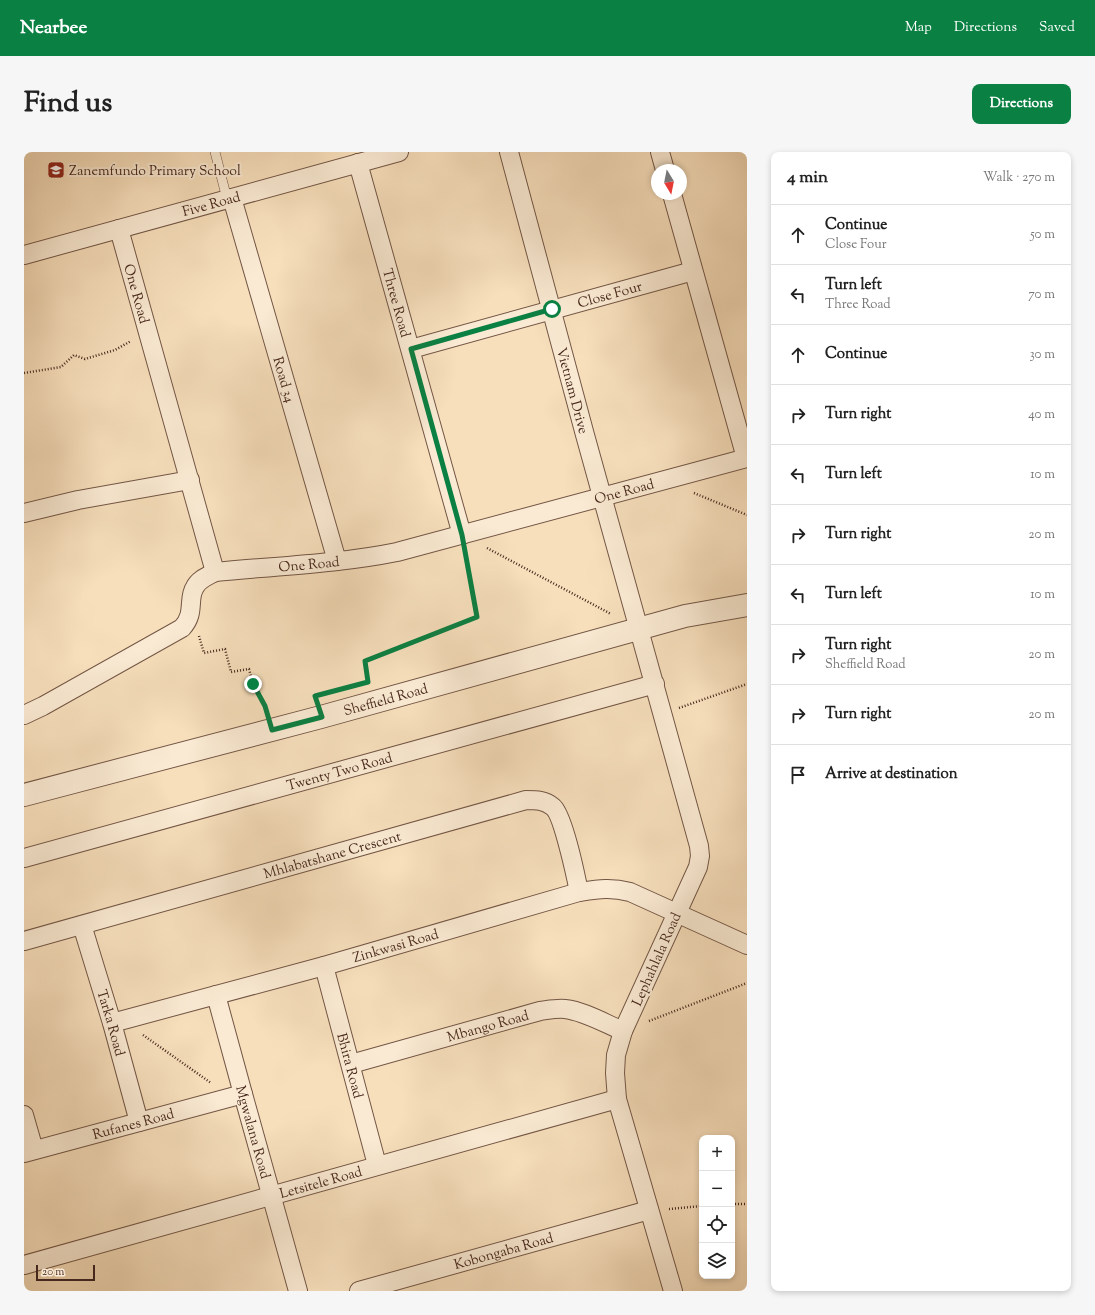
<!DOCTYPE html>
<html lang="en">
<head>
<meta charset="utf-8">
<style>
	body { margin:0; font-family:"Sorts Mill Goudy",serif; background:#f6f6f6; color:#222 }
	.controls { position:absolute; right:12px; bottom:12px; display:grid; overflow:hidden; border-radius:8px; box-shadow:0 2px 6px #0003 }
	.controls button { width:36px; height:36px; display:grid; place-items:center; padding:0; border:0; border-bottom:1px solid #e0e0e0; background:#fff; color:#222; font:20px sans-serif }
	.compass { position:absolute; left:627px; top:12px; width:36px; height:36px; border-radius:50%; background:#fff; box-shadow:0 2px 6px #0003; rotate:170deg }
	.scale { position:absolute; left:12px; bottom:10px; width:59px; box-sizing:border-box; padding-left:4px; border:2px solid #47281d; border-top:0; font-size:11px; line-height:14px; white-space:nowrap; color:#47281d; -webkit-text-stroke:3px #faead3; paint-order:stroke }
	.stop { position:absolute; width:12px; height:12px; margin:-9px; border:3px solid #0b8043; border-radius:50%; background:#fff }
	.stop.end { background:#0b8043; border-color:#fff; box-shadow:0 1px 4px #0008 }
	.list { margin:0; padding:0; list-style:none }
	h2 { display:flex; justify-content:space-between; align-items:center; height:52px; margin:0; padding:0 16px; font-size:17px }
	h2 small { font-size:13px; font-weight:400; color:#767676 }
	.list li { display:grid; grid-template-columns:26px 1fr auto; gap:12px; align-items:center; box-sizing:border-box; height:60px; padding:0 16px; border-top:1px solid #e0e0e0 }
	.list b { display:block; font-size:15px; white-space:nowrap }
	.list p { margin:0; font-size:13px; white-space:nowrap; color:#767676 }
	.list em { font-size:13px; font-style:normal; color:#767676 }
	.icon { flex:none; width:22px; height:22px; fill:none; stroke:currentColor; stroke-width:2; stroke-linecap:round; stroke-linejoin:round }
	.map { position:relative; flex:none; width:723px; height:1139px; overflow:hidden; border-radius:8px }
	header { display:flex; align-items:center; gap:24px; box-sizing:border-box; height:56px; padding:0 20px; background:#0b8043; color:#fff }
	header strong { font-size:19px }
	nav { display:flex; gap:22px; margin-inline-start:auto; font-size:14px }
	.intro { display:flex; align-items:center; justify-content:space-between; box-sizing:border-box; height:96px; padding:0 24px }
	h1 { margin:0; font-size:28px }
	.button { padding:10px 18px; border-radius:8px; background:#0b8043; color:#fff; font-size:14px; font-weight:700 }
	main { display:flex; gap:24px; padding:0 24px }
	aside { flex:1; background:#fff; border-radius:8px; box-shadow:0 2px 6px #0003 }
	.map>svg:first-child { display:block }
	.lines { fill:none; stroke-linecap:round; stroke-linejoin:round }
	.service-casing { stroke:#735645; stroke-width:10 }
	.minor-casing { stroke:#735645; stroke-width:20 }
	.tertiary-casing { stroke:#735645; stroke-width:24 }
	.path { stroke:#47281d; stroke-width:2.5; stroke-dasharray:1 2; stroke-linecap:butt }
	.service { stroke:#faead3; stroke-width:9 }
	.minor { stroke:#faead3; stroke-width:18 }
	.tertiary { stroke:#faead3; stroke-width:22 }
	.route { stroke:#0b8043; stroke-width:5 }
	.labels { text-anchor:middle; stroke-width:4; stroke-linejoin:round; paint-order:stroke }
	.poi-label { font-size:14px; fill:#47281d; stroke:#faead3; text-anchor:start }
	.street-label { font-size:14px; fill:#47281d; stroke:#faead3 }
</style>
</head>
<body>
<header>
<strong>Nearbee</strong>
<nav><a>Map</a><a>Directions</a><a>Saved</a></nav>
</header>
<div class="intro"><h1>Find us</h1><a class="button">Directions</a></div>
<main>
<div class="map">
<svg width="723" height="1139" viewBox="0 0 723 1139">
	<rect width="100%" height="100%" fill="#f7dfbc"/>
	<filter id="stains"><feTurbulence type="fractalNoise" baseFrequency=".005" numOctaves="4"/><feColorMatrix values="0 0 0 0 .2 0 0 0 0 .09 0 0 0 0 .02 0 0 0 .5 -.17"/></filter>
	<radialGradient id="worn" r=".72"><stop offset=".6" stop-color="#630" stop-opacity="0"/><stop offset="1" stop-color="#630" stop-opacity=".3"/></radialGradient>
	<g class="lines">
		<!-- service casing -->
		<g class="service-casing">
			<path id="service" d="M191,0L203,47"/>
		</g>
		<!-- minor casing -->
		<g class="minor-casing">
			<g id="minor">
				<path id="s1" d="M485,0L561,283L675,694L676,704L674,715L599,879L592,903L591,921L593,947L649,1139"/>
				<path d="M636,0L641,18"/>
				<path id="s2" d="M334,11L438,383"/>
				<path d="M648,42L722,306"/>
				<path id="s3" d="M208,46L313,409"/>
				<path id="s4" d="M95,77L191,420"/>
				<path id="s5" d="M0,103L375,0"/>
				<path id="s6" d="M387,197L669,119"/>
				<path d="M0,361L54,348L166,328"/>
				<path id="s7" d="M0,563L19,554L158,476C172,461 163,447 171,435C175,427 184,424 191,420C251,414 314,412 373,400L723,306"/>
				<path id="s8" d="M0,706L631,532"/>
				<path id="s9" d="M58,773L88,871L115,970"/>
				<path id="s10" d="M0,789L502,648C512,648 521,648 529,655C539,663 552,725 555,740"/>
				<path id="s11" d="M300,814L353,1013"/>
				<path id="s12" d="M192,843L219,942L274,1139"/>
				<path id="s13" d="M88,871L300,814L555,740C575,737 587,735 606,740L723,793"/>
				<path id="s14" d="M327,912L516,859C524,858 533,856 541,857C560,859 582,872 599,879"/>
				<path d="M0,963L10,998"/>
				<path id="s15" d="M0,1001L219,942"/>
				<path id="s16" d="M0,1113L593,947"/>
				<path id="s17" d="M335,1139L625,1058"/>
			</g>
		</g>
		<!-- tertiary casing -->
		<g class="tertiary-casing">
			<g id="tertiary">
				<path id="s18" d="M0,643L297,565L661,464L723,453"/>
			</g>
		</g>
		<!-- path -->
		<g class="path">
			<path d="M0,221L37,215L50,203L61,207L91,198L107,189"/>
			<path d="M670,341L723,363"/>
			<path d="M463,396L587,462"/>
			<path d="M175,484L180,501L201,497L207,520L225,517L229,532L242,558"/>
			<path d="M344,530L341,509L453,465L441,401"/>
			<path d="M655,556L723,532"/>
			<path d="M625,869L723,831"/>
			<path d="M119,883L187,931"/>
			<path d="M708,1052H723"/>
			<path d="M645,1057L678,1054"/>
		</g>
		<!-- service -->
		<use href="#service" class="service"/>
		<!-- minor -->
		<use href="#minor" class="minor"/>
		<!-- tertiary -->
		<use href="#tertiary" class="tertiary"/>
	</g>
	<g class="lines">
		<!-- route -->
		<path class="route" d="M229,532L241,554L248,578L298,565L291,544L344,530L341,509L453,465L438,383L387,197L528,157"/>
	</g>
	<!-- icons -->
	<defs>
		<g id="school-square" transform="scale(0.9)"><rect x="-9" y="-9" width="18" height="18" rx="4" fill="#8f2418" stroke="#faead3"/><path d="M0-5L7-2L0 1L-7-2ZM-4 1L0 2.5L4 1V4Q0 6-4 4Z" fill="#fff"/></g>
	</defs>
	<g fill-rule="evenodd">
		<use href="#school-square" x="32" y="18"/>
	</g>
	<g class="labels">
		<!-- poi labels -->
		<g class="poi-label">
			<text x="45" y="23">Zanemfundo Primary School</text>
		</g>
		<!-- street labels -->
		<g class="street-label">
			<text dy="5" stroke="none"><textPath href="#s5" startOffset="194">Five Road</textPath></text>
			<text dy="5" stroke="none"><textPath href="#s4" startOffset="67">One Road</textPath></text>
			<text dy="5" stroke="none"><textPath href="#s6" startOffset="206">Close Four</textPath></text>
			<text dy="5" stroke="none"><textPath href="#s2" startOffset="145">Three Road</textPath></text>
			<text dy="5" stroke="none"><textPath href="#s3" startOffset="189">Road 34</textPath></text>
			<text dy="5" stroke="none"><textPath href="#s1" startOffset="247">Vietnam Drive</textPath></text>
			<text dy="5" stroke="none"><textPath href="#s7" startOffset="668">One Road</textPath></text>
			<text dy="5" stroke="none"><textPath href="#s7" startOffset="344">One Road</textPath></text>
			<text dy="5" stroke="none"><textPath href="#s18" startOffset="374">Sheffield Road</textPath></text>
			<text dy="5" stroke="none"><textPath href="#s8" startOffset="327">Twenty Two Road</textPath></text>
			<text dy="5" stroke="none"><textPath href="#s10" startOffset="320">Mhlabatshane Crescent</textPath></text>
			<text dy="5" stroke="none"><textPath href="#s13" startOffset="294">Zinkwasi Road</textPath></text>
			<text transform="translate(632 807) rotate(-66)" y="5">Lephahlala Road</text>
			<text dy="5" stroke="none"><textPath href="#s9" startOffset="102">Tarka Road</textPath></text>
			<text dy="5" stroke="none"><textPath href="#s14" startOffset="142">Mbango Road</textPath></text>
			<text dy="5" stroke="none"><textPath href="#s11" startOffset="103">Bhira Road</textPath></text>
			<text dy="5" stroke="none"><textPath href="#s15" startOffset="113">Rufanes Road</textPath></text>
			<text dy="5" stroke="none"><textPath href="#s12" startOffset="142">Mgwalana Road</textPath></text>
			<text dy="5" stroke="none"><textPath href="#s16" startOffset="308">Letsitele Road</textPath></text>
			<text dy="5" stroke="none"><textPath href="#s17" startOffset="150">Kobongaba Road</textPath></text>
		</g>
	</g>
	<rect width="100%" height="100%" filter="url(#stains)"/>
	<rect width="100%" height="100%" fill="url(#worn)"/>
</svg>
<div class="controls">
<button>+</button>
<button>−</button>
<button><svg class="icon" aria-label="locate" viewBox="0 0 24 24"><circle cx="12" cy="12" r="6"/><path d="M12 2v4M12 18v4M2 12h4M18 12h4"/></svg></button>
<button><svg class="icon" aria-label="layers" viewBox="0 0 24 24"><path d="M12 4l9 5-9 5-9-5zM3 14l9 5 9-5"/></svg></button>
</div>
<svg class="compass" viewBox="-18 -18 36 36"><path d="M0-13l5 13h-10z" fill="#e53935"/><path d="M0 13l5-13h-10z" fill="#767676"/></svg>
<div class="scale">20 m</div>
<div class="stop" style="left:528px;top:157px"></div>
<div class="stop end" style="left:229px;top:532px"></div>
</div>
<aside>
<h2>4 min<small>Walk · 270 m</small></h2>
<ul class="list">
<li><svg class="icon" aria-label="ahead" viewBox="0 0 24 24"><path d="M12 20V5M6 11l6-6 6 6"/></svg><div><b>Continue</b><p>Close Four</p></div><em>50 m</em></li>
<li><svg class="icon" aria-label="left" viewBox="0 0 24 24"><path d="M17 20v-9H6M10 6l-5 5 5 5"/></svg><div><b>Turn left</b><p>Three Road</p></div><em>70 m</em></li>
<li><svg class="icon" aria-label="ahead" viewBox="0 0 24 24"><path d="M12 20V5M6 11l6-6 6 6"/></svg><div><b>Continue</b></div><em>30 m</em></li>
<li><svg class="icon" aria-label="right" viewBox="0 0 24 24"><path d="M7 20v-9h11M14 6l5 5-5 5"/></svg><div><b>Turn right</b></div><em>40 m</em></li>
<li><svg class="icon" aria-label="left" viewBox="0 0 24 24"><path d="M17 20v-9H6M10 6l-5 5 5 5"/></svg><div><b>Turn left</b></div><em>10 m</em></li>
<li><svg class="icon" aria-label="right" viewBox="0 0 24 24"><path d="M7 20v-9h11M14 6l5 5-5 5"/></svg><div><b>Turn right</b></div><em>20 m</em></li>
<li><svg class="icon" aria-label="left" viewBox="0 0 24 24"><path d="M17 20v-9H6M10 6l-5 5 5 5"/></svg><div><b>Turn left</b></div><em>10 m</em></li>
<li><svg class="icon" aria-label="right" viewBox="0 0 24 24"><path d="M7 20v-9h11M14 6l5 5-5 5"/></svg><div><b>Turn right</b><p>Sheffield Road</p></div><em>20 m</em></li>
<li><svg class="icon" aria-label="right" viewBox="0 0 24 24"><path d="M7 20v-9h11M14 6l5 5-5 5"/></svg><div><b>Turn right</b></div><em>20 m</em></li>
<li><svg class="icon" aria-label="arrive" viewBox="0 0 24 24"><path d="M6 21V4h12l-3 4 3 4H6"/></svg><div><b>Arrive at destination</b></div></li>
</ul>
</aside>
</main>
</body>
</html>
